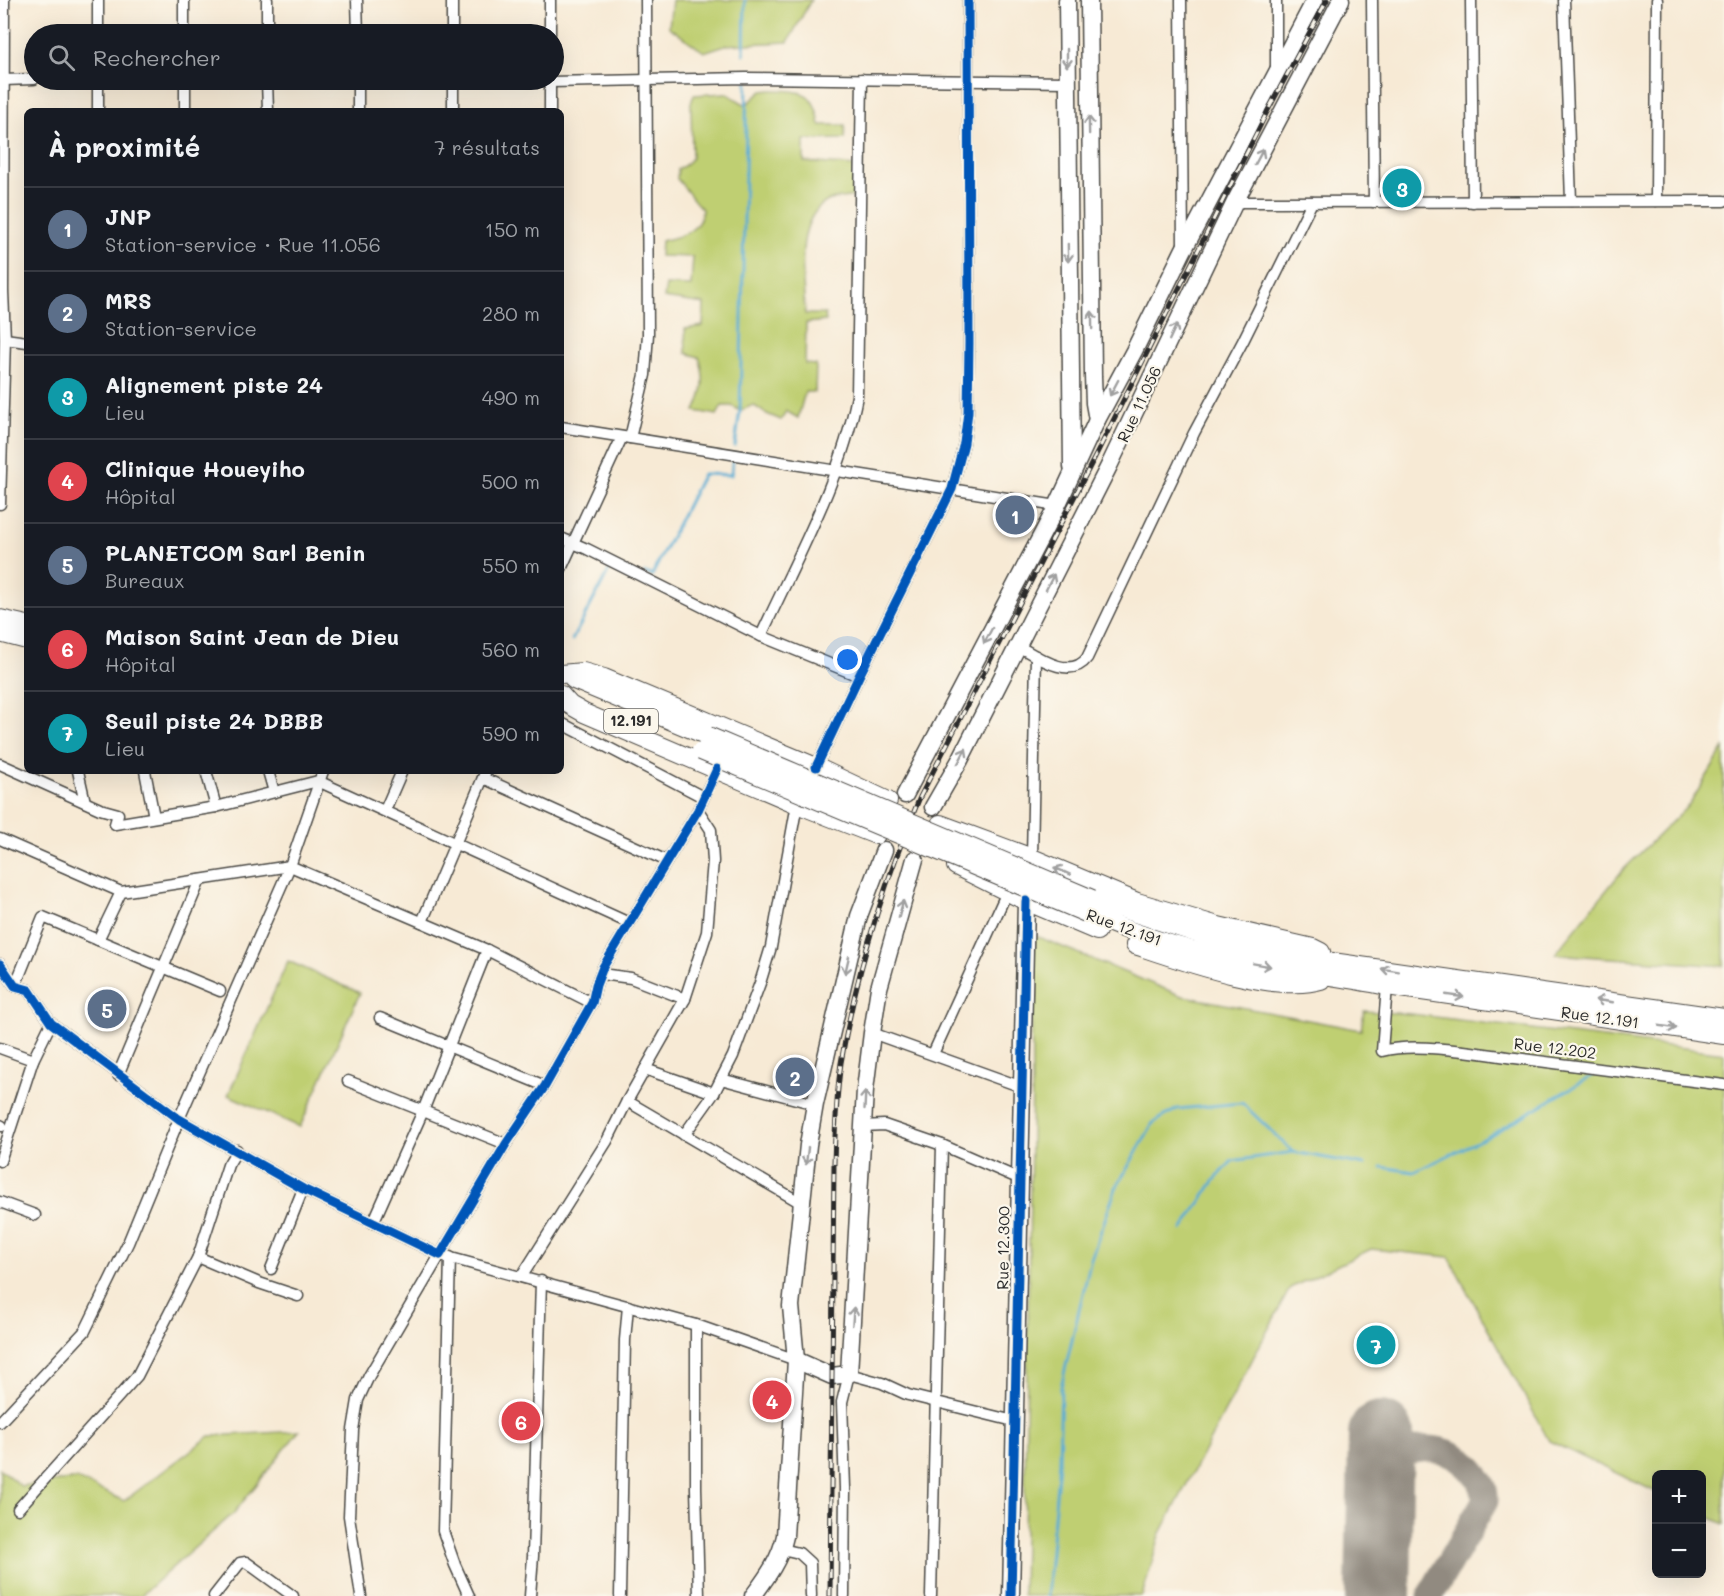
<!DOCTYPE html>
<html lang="fr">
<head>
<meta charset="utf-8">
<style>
	body { margin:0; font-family:Mali,sans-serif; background:#242831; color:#f1f3f6 }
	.controls { position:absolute; right:18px; bottom:18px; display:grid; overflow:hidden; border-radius:9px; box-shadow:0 6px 24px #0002 }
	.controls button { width:54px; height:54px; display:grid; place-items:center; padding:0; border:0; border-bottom:2px solid #363941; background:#171b24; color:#f1f3f6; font:30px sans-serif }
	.you { position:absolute; left:848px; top:660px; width:21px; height:21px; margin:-15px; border:4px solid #fff; border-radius:50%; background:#1a73e8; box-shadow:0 0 0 9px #1a73e833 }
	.badge { display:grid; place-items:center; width:39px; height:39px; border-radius:50%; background:#d93025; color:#fff; font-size:20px; font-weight:700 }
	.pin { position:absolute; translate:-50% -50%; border:3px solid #fff; box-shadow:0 2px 6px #0006 }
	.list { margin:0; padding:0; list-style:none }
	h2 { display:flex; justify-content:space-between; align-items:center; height:78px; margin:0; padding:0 24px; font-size:26px }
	h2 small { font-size:20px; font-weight:400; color:#9ea1a6 }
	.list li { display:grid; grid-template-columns:39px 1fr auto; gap:18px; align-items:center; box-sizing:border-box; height:84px; padding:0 24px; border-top:2px solid #363941 }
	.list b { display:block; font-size:22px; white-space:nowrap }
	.list p { margin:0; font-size:20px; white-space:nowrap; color:#9ea1a6 }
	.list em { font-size:20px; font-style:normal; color:#9ea1a6 }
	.icon { flex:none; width:33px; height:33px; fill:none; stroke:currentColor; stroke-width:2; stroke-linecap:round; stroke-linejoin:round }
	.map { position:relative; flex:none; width:1724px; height:1596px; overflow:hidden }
	.search { position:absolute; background:#171b24; box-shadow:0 6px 24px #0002; left:24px; top:24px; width:540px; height:66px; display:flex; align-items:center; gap:15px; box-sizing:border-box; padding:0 21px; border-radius:33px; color:#9ea1a6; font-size:22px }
	.panel { position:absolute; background:#171b24; box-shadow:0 6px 24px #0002; left:24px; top:108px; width:540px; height:666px; border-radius:9px }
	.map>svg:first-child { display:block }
	.green { fill:#bfcf72; stroke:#757d4e; stroke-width:1.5 }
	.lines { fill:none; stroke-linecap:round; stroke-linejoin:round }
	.stream { stroke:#57acd3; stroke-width:3 }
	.taxiway { stroke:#918a80; stroke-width:27 }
	.runway { stroke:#918a80; stroke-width:66 }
	.street-casing { stroke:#4a4844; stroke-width:13 }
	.secondary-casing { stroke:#4a4844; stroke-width:19 }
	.primary-casing { stroke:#4a4844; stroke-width:20 }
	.street { stroke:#fff; stroke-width:10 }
	.secondary { stroke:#fff; stroke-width:16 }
	.primary { stroke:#fff; stroke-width:18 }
	.rail-casing { stroke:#2b2b2b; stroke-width:5 }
	.rail { stroke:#fbf7ec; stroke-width:3; stroke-dasharray:9; stroke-linecap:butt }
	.primary-bridge-casing { stroke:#4a4844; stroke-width:20; stroke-linecap:butt }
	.primary-bridge { stroke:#fff; stroke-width:18 }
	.cycleway-casing { stroke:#fbf7ec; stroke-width:13 }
	.cycleway { stroke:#0057b8; stroke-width:9 }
	.oneway { stroke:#a0a0a0 }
	.labels { text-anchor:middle; stroke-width:4.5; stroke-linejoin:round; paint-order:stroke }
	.shield { fill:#fbf7ec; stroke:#696865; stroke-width:1.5 }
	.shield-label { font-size:15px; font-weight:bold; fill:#2b2b2b }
	.street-label { font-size:16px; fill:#2b2b2b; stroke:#fbf7ec }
</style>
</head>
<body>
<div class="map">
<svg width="1724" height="1596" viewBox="0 0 1724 1596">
	<rect width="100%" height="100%" fill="#fbf7ec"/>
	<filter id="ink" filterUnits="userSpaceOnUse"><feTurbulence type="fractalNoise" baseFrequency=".0167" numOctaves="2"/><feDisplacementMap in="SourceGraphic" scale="12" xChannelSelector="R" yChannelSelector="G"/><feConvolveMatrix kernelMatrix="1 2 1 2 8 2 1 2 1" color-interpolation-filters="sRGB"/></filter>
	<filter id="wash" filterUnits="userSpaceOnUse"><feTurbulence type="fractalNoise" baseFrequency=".008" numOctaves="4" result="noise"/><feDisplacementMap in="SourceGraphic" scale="24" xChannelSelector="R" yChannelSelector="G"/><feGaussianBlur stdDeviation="1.35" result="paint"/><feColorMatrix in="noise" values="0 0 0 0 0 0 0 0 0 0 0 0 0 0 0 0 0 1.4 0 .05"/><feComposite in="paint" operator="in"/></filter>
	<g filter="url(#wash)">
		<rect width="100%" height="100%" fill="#f7ead5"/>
		<!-- green -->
		<g class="green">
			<path d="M672,0H811L788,42L725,45L704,52L669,27Z"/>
			<path d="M771,90C803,91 814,90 820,125H845V139L804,140V162L855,166L854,196C845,198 833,198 826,202C793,222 804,282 805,314H825L826,321L806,323L805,364L816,365L815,392H805L798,418L786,411L781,420L767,414L753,405L740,411L732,406H722L717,415L695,411C704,392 706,378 699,357L686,353L685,329L703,326L704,304L664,298L666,285L691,286L693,257L660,256L661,241C680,237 701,232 702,209C692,200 686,188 677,179L678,169L684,166L692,158L691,103L694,95L726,93L746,105L762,91Z"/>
			<path d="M1724,748V966L1555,954L1622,871L1690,804Z"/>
			<path d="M1031,934L1182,996L1361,1030L1364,1011L1411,1014L1724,1053V1524L1702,1514V1474H1656V1492L1549,1441L1449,1257L1371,1249L1290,1288L1160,1535L1142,1596H1023L1032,1083Z"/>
			<path d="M288,961L360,993L300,1127L228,1095Z"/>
			<path d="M299,1431L234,1513L140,1596H0V1469L21,1486L77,1479L124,1501L210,1436Z"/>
		</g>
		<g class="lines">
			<!-- stream -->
			<g class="stream">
				<path d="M744,54L745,0"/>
				<path d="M735,446L740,411L747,79"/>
				<path d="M645,573L652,575L703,474L731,475L733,457"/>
				<path d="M572,640L612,565"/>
				<path d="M1382,1167L1414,1172L1487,1137L1597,1073"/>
				<path d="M1182,1230L1214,1181L1232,1161L1293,1152"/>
				<path d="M1047,1596L1059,1462L1061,1387L1091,1259L1116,1188L1153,1123L1177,1109L1242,1103L1293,1152L1365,1165"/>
			</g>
			<!-- taxiway -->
			<path class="taxiway" d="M1378,1564C1374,1548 1362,1535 1361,1517C1359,1453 1439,1423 1477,1476C1483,1484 1486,1491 1485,1501L1430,1596"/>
			<!-- runway -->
			<path class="runway" d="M1378,1596L1381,1434"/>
		</g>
	</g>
	<g filter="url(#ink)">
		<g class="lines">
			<!-- street casing -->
			<g class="street-casing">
				<g id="street">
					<path d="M98,0V34"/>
					<path d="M184,0V34"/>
					<path d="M267,0V34"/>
					<path d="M357,0L358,34"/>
					<path d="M1181,0L1183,247"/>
					<path d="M1372,0L1374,202"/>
					<path d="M1471,0L1473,202"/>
					<path d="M1564,0L1571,201"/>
					<path d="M452,34V0"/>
					<path d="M550,34V0"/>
					<path d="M1276,69V0"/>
					<path d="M3,80L34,79"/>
					<path d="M185,80V111"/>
					<path d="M267,80L268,111"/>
					<path d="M358,80V111"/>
					<path d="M453,80V111"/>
					<path d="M550,82L746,78L1067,82"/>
					<path d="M98,111V80"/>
					<path d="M550,111V80"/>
					<path d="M1656,201L1657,0"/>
					<path d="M1235,202L1724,201"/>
					<path d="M5,339L27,342"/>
					<path d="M561,427L1057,506"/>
					<path d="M630,438L645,375L648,334L646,0"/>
					<path d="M0,504L5,339L3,291L4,0"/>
					<path d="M561,538L587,549L761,636L859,676"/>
					<path d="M561,569L622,437"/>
					<path d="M761,636C796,559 841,480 857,396L862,79"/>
					<path d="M1018,646C1036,656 1070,681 1087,658L1194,433L1243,341L1312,202"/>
					<path d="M561,723L703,797"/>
					<path d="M0,764L100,809L118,814L115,824L216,807L318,781L629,923"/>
					<path d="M816,767L859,676L952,489L964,443L968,412L969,343L968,0"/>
					<path d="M78,771L85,802"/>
					<path d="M145,771L154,817"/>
					<path d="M206,771L216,807"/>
					<path d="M268,771L274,792"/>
					<path d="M483,778L667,861"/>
					<path d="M385,810L402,771"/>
					<path d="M0,839L121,892L290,866L487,950L592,1003"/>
					<path d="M1032,858L1036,656"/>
					<path d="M422,922L485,773"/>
					<path d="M98,940L121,892"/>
					<path d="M0,964L15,986L29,990L51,1023L179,1119L303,1189L440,1255L506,1144L545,1086L592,1003L596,985L603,967L698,810L717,769"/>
					<path d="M601,974L631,978L685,999"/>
					<path d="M15,986L43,917L220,991"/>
					<path d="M1387,986L1382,1051C1417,1042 1478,1053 1515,1058C1584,1067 1654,1076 1724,1085"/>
					<path d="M380,1018L545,1086"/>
					<path d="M872,1033L1022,1087"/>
					<path d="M0,1048L33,1060"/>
					<path d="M933,1054L1007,892"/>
					<path d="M645,1069L714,1093"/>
					<path d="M118,1075L200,880"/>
					<path d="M721,1079L815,1104"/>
					<path d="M348,1081L506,1144"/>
					<path d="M627,1101L801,1203"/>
					<path d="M0,1125L2,1126"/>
					<path d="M863,1126L884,1125L942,1145L1020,1179"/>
					<path d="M684,1135L714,1093L733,1056L760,983L771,947L797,804"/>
					<path d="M0,1161L33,1060L51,1023"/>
					<path d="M0,1202L35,1215"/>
					<path d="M373,1223L423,1111L487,950"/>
					<path d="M198,1257L259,1283L298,1296"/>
					<path d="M450,1257L443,1531L455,1565L469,1596"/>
					<path d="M271,1269L303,1189"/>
					<path d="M522,1276L607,1141L627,1101L685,999L707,932L713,861L711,830L698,810"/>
					<path d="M696,1325V1488L699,1596"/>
					<path d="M0,1422L85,1331L128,1243L179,1119L290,866L323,771"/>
					<path d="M18,1509L137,1376L198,1257L228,1165L237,1150"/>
					<path d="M782,1549L799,1553L810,1563L811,1596"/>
					<path d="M214,1596L240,1563L246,1562L293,1596"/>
					<path d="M361,1596L349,1516L353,1430L358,1400L369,1376L440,1255L696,1325L796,1360"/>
					<path d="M530,1596L533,1556L541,1281"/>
					<path d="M620,1596L625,1340L628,1306"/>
					<path d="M844,1596L845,1488L842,1402L849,1374L882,1383L908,1395L1014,1421"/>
					<path d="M931,1596L942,1145"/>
				</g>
			</g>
			<!-- secondary casing -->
			<g class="secondary-casing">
				<g id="secondary">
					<path d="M1067,0L1072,467"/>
					<path d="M1089,0L1093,376L1094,403L1097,420"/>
					<path d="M905,795L1057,506L1097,420L1134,351L1183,251L1315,0"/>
					<path d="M933,807L960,760L1109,466L1235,202L1341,0"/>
					<path d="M796,1360L832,1376L849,1374L865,1090L872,1033L879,988L915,859"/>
					<path d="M753,1596C767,1577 780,1560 785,1536L796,1360L791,1306L808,1145L815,1104L859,916L884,850"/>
					<path d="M1011,1596L1026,901"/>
				</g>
			</g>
			<!-- primary casing -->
			<g class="primary-casing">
				<g id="primary">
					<path d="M0,619L27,625"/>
					<path d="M0,633L27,640"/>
					<path d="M561,674L583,672L604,678L816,767L888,801"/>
					<path d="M574,680L708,736"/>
					<path d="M561,695L570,705L584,713L797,804L876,835"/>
					<path d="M940,824L1032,858L1137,902L1218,926L1313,948L1321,952"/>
					<path d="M956,866L1026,901L1097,931"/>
					<path d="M1092,899L1205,936L1297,957L1724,1018"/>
					<path d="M1086,913C1130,932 1177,948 1225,958C1278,970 1333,975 1387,986L1724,1035"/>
					<path d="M1135,945C1180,960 1275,994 1321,980"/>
				</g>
			</g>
			<!-- street -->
			<use href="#street" class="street"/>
			<!-- secondary -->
			<use href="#secondary" class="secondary"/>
			<!-- primary -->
			<use href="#primary" class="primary"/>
			<!-- rail casing -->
			<g class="rail-casing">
				<path id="rail" d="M830,1596L834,1163C835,1130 836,1097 841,1063C856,972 884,883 920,797L1099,449L1267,112L1327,0"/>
			</g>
			<!-- rail -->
			<use href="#rail" class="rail"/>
			<!-- primary-bridge casing -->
			<g class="primary-bridge-casing">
				<g id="primary-bridge">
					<path d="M708,736L1092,899"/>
					<path d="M701,751L1086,913"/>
				</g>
			</g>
			<!-- primary-bridge -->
			<use href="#primary-bridge" class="primary-bridge"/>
			<!-- cycleway casing -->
			<g class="cycleway-casing">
				<g id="cycleway">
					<path d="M816,767L859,676L952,489L964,443L968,412L969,343L968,0"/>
					<path d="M0,964L15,986L29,990L51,1023L179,1119L303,1189L440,1255L506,1144L545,1086L592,1003L596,985L603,967L698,810L717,769"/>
					<path d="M1011,1596L1026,901"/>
				</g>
			</g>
			<!-- cycleway -->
			<use href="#cycleway" class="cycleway"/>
		</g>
		<!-- one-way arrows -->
		<defs><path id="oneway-shaft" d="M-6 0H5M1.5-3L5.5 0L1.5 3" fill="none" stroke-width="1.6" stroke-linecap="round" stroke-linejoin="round" transform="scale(1.5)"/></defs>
		<g class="oneway">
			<use href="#oneway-shaft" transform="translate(1067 58) rotate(90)"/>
			<use href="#oneway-shaft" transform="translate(1089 125) rotate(-91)"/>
			<use href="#oneway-shaft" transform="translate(1259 157) rotate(-62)"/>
			<use href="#oneway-shaft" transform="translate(1068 253) rotate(89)"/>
			<use href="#oneway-shaft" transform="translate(1092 320) rotate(-91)"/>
			<use href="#oneway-shaft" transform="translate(1173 332) rotate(-65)"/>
			<use href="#oneway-shaft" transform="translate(1114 388) rotate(118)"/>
			<use href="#oneway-shaft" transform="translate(1050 582) rotate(-63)"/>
			<use href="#oneway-shaft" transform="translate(988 636) rotate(118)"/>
			<use href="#oneway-shaft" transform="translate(962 756) rotate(-62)"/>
			<use href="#oneway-shaft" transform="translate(1062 871) rotate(-156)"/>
			<use href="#oneway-shaft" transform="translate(901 909) rotate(-75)"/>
			<use href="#oneway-shaft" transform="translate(847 965) rotate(103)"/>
			<use href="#oneway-shaft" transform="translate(1262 965) rotate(10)"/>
			<use href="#oneway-shaft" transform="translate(1390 970) rotate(-171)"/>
			<use href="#oneway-shaft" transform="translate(1455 996) rotate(8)"/>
			<use href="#oneway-shaft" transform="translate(1604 1001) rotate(-172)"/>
			<use href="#oneway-shaft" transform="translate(1668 1027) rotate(8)"/>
			<use href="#oneway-shaft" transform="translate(865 1100) rotate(-87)"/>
			<use href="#oneway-shaft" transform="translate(807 1156) rotate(97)"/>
			<use href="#oneway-shaft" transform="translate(853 1316) rotate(-86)"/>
		</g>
	</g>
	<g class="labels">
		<!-- shield labels -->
		<rect class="shield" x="604" y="709" width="54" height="24" rx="4.5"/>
		<g class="shield-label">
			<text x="631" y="726">12.191</text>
		</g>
		<!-- street labels -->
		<g class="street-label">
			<text transform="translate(1139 404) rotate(-65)" y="6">Rue 11.056</text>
			<text transform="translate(1124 927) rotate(20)" y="6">Rue 12.191</text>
			<text transform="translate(1600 1017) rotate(8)" y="6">Rue 12.191</text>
			<text transform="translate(1555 1048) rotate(7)" y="6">Rue 12.202</text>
			<text transform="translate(1003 1248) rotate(-89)" y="6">Rue 12.300</text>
		</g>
	</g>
</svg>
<div class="controls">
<button>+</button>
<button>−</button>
</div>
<div class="you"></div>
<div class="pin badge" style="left:1015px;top:515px;background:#5c6f8a">1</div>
<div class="pin badge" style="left:795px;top:1077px;background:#5c6f8a">2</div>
<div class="pin badge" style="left:1402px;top:188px;background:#0f9aa8">3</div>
<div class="pin badge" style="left:772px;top:1400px;background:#e0444e">4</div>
<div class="pin badge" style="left:107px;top:1009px;background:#5c6f8a">5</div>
<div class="pin badge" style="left:521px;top:1421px;background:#e0444e">6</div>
<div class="pin badge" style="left:1376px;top:1345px;background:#0f9aa8">7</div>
<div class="search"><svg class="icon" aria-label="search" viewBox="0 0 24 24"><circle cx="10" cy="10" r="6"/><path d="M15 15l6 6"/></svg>Rechercher</div>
<section class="panel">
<h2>À proximité<small>7 résultats</small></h2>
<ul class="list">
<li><span class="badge" style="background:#5c6f8a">1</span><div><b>JNP</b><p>Station-service · Rue 11.056</p></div><em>150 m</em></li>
<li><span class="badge" style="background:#5c6f8a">2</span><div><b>MRS</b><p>Station-service</p></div><em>280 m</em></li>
<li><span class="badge" style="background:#0f9aa8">3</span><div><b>Alignement piste 24</b><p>Lieu</p></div><em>490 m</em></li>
<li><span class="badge" style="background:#e0444e">4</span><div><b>Clinique Houeyiho</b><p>Hôpital</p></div><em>500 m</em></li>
<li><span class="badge" style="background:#5c6f8a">5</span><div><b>PLANETCOM Sarl Benin</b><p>Bureaux</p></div><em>550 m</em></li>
<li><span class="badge" style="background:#e0444e">6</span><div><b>Maison Saint Jean de Dieu</b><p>Hôpital</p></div><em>560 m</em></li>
<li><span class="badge" style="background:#0f9aa8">7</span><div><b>Seuil piste 24 DBBB</b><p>Lieu</p></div><em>590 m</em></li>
</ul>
</section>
</div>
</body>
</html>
